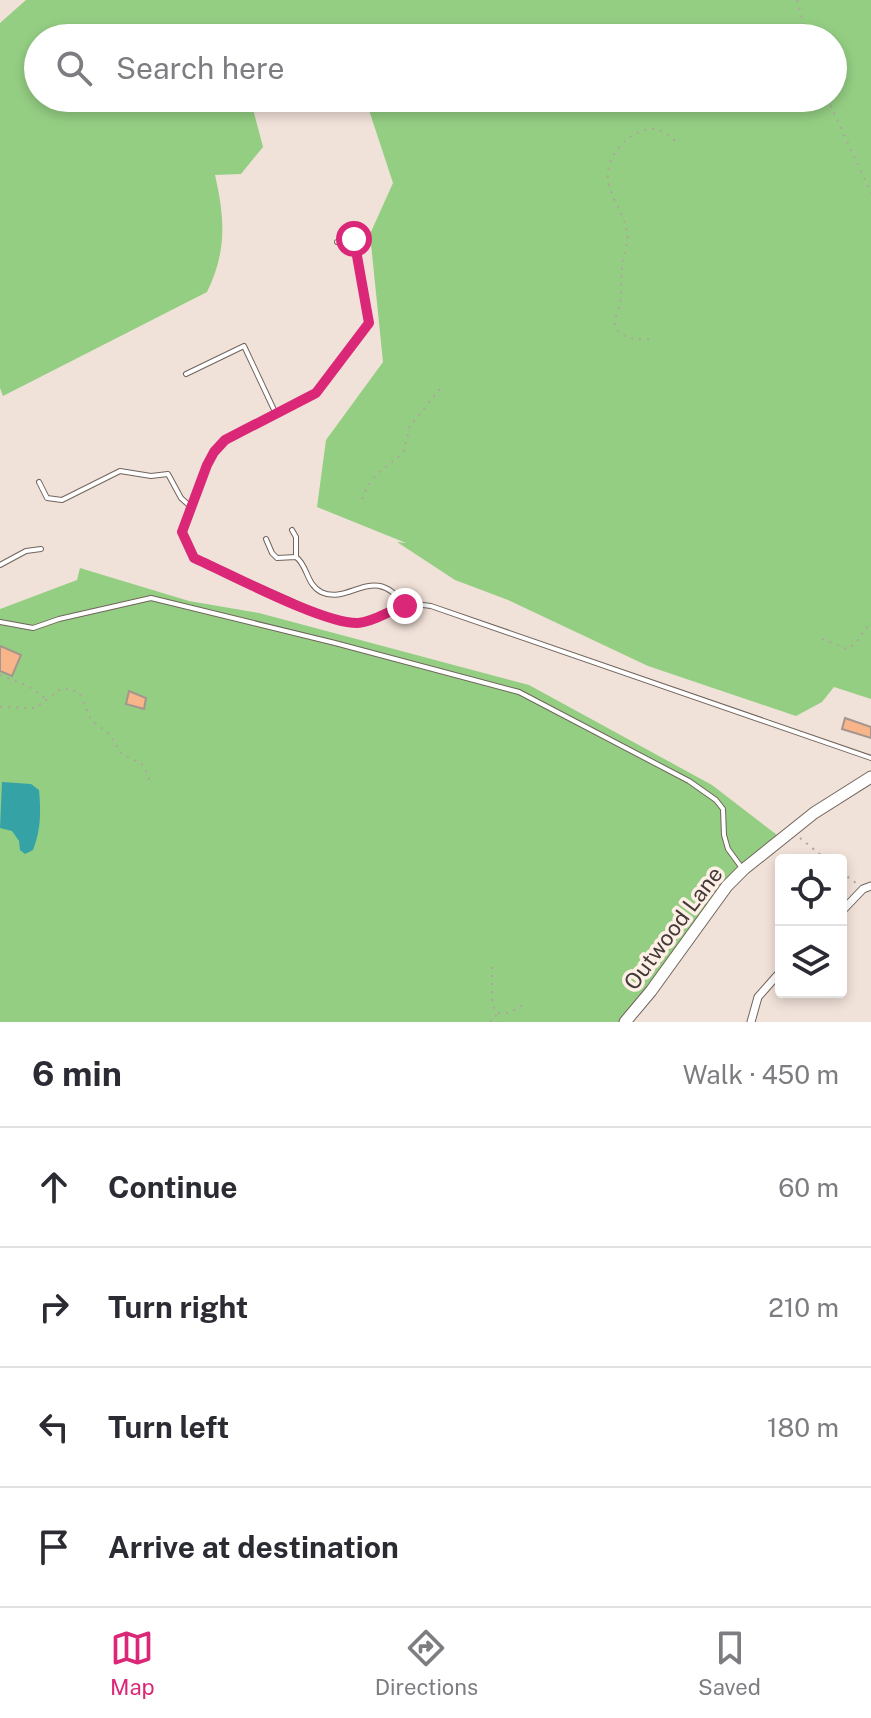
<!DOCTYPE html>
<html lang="en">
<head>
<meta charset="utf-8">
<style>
	body { margin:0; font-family:"Public Sans",sans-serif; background:#f2f2f3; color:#2b2b33 }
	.controls { position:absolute; right:24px; bottom:24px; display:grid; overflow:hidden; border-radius:8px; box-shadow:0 4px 12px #0003 }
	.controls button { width:72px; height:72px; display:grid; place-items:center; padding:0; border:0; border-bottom:2px solid #e1e1e2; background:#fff; color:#2b2b33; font:40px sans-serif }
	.stop { position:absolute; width:24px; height:24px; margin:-18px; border:6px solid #db2777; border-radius:50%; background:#fff }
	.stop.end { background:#db2777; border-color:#fff; box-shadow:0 2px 8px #0008 }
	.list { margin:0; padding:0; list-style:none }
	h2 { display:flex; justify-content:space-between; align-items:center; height:104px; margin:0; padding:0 32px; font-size:34px }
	h2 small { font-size:26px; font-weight:400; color:#7c7c81 }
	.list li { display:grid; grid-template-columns:52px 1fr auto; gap:24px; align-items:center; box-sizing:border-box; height:120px; padding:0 32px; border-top:2px solid #e1e1e2 }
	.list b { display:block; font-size:30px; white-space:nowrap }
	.list em { font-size:26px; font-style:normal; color:#7c7c81 }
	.icon { flex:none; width:44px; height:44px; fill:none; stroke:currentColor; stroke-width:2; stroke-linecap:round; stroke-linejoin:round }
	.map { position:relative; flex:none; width:871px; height:1022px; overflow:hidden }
	.search { position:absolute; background:#fff; box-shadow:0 4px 12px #0003; left:24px; right:24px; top:24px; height:88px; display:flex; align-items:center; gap:20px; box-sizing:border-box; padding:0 28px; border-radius:44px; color:#7c7c81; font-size:30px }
	.sheet { height:584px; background:#fff }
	nav { display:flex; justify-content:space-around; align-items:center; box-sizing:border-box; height:112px; border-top:2px solid #e1e1e2; background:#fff; font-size:22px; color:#7c7c81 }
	nav a { display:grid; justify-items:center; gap:4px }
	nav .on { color:#db2777 }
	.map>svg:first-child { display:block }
	.green { fill:#94ce83 }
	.water { fill:#35a3a6 }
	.building { fill:#f8b58a; stroke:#a4958d; stroke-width:2 }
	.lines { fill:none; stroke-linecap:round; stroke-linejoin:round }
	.lane-casing { stroke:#71645c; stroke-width:6 }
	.street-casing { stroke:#71645c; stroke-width:9 }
	.secondary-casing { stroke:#71645c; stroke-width:13 }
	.path { stroke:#b0a49d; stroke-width:2; stroke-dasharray:2 6; stroke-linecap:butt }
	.lane { stroke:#fff; stroke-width:4 }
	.street { stroke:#fff; stroke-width:7 }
	.secondary { stroke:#fff; stroke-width:11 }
	.route { stroke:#db2777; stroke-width:10 }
	.labels { text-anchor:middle; stroke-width:7; stroke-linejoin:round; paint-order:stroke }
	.street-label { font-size:22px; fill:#413b37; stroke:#ffefe6 }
</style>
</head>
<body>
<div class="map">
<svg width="871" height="1022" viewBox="0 0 871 1022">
	<rect width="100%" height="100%" fill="#f1e2d9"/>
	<!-- green -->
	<g class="green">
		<path d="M26,0H871V699L834,687L822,702L796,716L648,666L508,600L455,580L397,542L406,543L317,507L326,440L383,362L370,234L393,183L365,98H833V38H38V98H295L253,109L263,147L241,174L215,175C225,219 227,251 207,292L3,396L0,388V23Z"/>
		<path d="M80,568L189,601L259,613L529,685L712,785L781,838L744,869L625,1022H0V609L77,580Z"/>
	</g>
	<!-- water -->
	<path class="water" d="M2,782L31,784L39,790C41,812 41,830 33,850L25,854L20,850L19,841L12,831L0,828Z"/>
	<!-- building -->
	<g class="building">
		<path d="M0,646L21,655L12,676L0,671Z"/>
		<path d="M129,691L146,698L144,709L126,704Z"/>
		<path d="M845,718L871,727V738L842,729Z"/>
	</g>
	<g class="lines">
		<!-- lane casing -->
		<g class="lane-casing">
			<g id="lane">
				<path d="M337,242L354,239L369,323L316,393L225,440L214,452L207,465L182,532L194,558L318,613L345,621H367L400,607L415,604L431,606L871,758"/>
				<path d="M186,374L244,346L276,414"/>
				<path d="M39,482L47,498L62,500L120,471L151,476L168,474L181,498L191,507"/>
				<path d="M292,530L296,537V557"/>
				<path d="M266,539L272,553L277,558L296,557C308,566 306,584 321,592C350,606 374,561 405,606"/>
				<path d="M0,565L26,551L41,549"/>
				<path d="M0,622L33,628L59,619L151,598L335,643L519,692L689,781L716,800L723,809L724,835L728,849L742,868"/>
			</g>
		</g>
		<!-- street casing -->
		<g class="street-casing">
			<g id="street">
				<path d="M841,912L863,889L871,886"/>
				<path d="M751,1022L758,997L781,971"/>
			</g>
		</g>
		<!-- secondary casing -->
		<g class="secondary-casing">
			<path id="secondary" d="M625,1022L651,991L727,886L744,869L814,813L871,777"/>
		</g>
		<!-- path -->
		<g class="path">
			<path d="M797,0L807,38"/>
			<path d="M827,98L871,193"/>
			<path d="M649,339C639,340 621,339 616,328C613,321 618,312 620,305C622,292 621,280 622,268C622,260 625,252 627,244C631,218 607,199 608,174C608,153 630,131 651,129C661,128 670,137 678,143"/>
			<path d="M362,499C372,473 383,470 403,453L410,426L441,388"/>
			<path d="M822,639L847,649L856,643L871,621"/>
			<path d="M0,675L28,686L46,699"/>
			<path d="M0,707L35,708L61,689H71L80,694L91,720L109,734L122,754L143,765L150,781"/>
			<path d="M800,838L827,860"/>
			<path d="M841,872L856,883"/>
			<path d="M498,1013H510L522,1005"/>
			<path d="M490,1022L496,1016L492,999V967"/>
		</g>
		<!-- lane -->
		<use href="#lane" class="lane"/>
		<!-- street -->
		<use href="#street" class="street"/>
		<!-- secondary -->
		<use href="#secondary" class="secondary"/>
	</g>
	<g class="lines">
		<!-- route -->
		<path class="route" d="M354,239L369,323L316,393L225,440L214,452L207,465L182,532L194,558C230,574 324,624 358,623C375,622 389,610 405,606"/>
	</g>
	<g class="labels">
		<!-- street labels -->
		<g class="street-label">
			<text transform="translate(673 928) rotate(-53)" y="8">Outwood Lane</text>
		</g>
	</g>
</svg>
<div class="controls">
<button><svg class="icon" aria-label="locate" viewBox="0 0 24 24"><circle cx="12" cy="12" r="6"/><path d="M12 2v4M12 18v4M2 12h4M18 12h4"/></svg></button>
<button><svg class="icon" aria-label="layers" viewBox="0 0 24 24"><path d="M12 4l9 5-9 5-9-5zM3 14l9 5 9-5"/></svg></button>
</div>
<div class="stop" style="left:354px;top:239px"></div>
<div class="stop end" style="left:405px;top:606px"></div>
<div class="search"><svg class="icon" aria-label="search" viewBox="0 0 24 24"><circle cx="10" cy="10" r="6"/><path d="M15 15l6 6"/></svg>Search here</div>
</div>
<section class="sheet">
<h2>6 min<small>Walk · 450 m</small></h2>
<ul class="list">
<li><svg class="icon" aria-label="ahead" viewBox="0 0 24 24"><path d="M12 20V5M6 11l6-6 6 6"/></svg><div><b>Continue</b></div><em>60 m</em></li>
<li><svg class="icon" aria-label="right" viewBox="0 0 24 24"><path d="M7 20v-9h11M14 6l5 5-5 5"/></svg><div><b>Turn right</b></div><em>210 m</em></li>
<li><svg class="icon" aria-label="left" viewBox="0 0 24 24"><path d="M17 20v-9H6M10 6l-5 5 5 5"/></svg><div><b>Turn left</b></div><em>180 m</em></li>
<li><svg class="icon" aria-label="arrive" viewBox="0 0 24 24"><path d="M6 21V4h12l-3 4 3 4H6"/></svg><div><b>Arrive at destination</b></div></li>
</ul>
</section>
<nav>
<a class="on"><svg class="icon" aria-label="map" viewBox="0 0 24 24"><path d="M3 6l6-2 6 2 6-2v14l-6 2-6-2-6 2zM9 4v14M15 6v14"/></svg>Map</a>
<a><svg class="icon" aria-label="directions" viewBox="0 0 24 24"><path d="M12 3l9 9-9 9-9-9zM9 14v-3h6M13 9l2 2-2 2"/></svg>Directions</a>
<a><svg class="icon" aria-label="saved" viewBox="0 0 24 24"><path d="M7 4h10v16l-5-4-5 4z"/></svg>Saved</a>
</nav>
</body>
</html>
